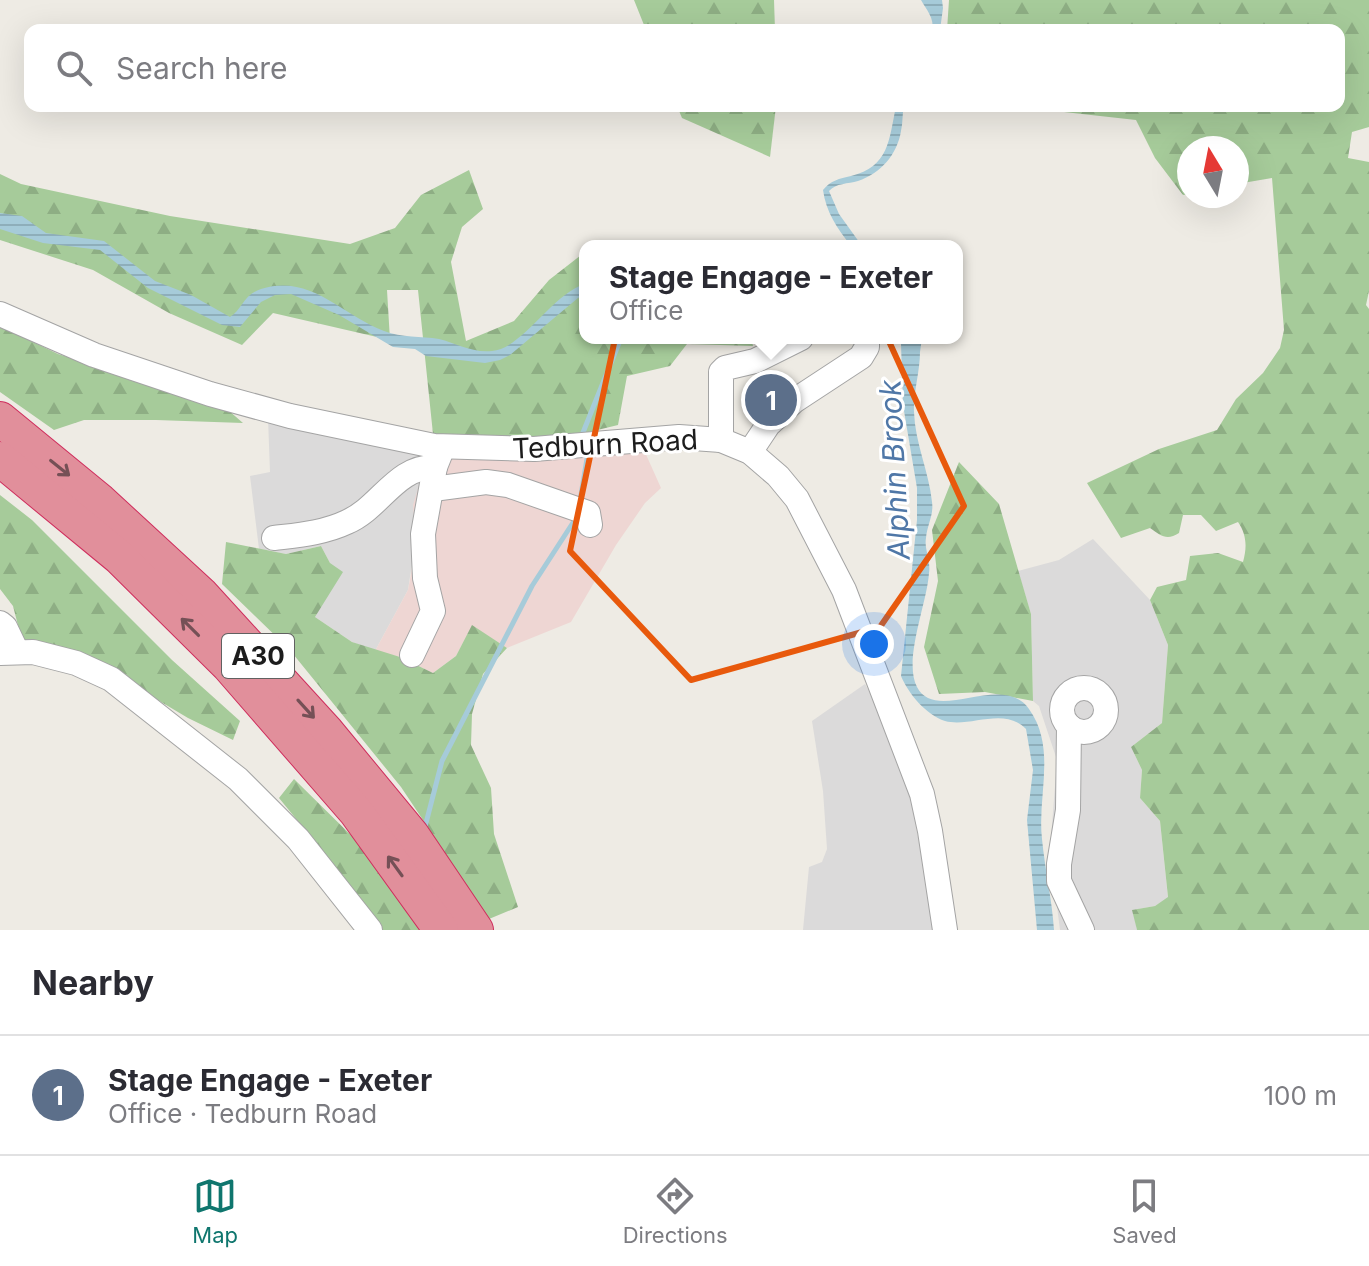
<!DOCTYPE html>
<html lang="en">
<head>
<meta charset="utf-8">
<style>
	body { margin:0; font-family:Inter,sans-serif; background:#f2f2f3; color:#2b2b33 }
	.compass { position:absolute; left:1177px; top:136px; width:72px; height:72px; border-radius:50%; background:#fff; box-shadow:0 8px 32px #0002; rotate:350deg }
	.you { position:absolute; left:874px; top:644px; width:28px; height:28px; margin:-20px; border:6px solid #fff; border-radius:50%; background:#1a73e8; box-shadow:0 0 0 12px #1a73e833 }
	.badge { display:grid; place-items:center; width:52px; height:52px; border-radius:50%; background:#0f766e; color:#fff; font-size:26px; font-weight:700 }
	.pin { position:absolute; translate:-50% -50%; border:4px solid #fff; box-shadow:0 2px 8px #0006 }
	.popup { position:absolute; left:579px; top:240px; width:384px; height:104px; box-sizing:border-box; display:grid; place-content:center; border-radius:16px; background:#fff; filter:drop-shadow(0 2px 6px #0005); font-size:26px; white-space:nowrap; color:#7c7c81 }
	.popup b { font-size:30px; color:#2b2b33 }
	.popup::after { content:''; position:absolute; left:50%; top:100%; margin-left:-16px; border:16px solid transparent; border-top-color:#fff }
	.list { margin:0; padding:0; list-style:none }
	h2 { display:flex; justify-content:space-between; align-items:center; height:104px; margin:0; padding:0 32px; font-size:34px }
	h2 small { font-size:26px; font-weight:400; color:#7c7c81 }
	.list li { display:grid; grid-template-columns:52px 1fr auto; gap:24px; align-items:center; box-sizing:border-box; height:120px; padding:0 32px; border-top:2px solid #e1e1e2 }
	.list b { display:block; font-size:30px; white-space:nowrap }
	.list p { margin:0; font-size:26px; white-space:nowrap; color:#7c7c81 }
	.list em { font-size:26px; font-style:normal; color:#7c7c81 }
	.icon { flex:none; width:44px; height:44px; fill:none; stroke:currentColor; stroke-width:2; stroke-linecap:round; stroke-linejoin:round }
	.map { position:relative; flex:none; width:1369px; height:930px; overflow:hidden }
	.search { position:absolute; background:#fff; box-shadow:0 8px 32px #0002; left:24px; right:24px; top:24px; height:88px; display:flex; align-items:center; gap:20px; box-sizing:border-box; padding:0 28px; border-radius:16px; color:#7c7c81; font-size:30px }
	.sheet { height:224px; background:#fff }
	nav { display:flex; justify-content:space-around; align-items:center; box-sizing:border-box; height:112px; border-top:2px solid #e1e1e2; background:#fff; font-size:22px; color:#7c7c81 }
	nav a { display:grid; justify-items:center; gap:4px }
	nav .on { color:#0f766e }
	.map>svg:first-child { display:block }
	.residential { fill:#dbdada }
	.commercial { fill:#eed6d3 }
	.forest { fill:url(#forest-firs) }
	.water { fill:url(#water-rules) }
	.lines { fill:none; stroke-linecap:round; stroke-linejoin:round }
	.stream { stroke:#a6cbd9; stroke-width:5 }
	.minor-casing { stroke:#a4a4a4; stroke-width:26 }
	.highway-casing { stroke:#cf2d5d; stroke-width:36 }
	.minor { stroke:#fff; stroke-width:24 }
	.highway { stroke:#e18f9b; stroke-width:34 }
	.oneway { stroke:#755056 }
	.marked { fill:none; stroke:#e8590c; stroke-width:6; stroke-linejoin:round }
	.labels { text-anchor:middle; stroke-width:6; stroke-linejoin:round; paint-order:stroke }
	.shield { fill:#fff; stroke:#616161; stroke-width:2 }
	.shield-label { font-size:26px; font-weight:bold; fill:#1d1d1d }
	.street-label { font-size:28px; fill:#1d1d1d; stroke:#fff }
	.water-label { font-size:30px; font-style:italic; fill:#4f77a7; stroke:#fff }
</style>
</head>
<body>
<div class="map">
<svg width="1369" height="930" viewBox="0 0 1369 930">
	<defs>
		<pattern id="forest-firs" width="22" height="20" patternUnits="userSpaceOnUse" patternTransform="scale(2)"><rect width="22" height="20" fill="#a6cb9a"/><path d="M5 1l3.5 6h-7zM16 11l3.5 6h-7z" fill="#8eae84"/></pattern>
		<pattern id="water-rules" width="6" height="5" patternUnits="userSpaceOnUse" patternTransform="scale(2)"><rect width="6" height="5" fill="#a6cbd9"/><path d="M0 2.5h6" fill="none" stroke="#8eaeba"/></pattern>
	</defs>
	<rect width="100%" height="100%" fill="#eeebe4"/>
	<!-- residential -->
	<g class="residential">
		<path d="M268,418L429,453L408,590L375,651L352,642L315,617L330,563L321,546L286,554L259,549L250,476L270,472Z"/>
		<path d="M1093,539L1150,600L1168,645L1162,723L1131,747L1142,770L1140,798L1160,821L1168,898L1155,906L1133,910L1137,930H1060L1050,851L1057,760L1039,706L1033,701L1031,614L1018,571L1059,560Z"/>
		<path d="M865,684L890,728L910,794L935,930H803L809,867L822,862L827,849L823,791L812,721Z"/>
	</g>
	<!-- commercial -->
	<path class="commercial" d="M644,450L661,488L645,503L616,545L571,622L507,648L472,626L456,656L433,673L400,657L375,651L408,590L416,547L413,505L429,453Z"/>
	<!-- forest -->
	<g class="forest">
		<path d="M634,0H774L775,30H646Z"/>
		<path d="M949,0H1369V127L1352,132L1348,158L1369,162V291L1366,305L1369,309V930H1137L1132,910L1155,906L1168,897L1160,821L1140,798L1142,770L1131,747L1162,723L1168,645L1150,600L1157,587L1186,580L1190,556L1218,553L1243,562C1247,548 1247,535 1238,522L1216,531L1201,515H1183L1179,533C1167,541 1161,536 1150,528L1121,538L1087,483L1159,449L1217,430L1236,399L1263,373L1280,348L1284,330L1272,178L1237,184V148H1189V194L1183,195L1155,158L1136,120L1037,109L1035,106H1339V30H947Z"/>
		<path d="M677,106H776L770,157L682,118Z"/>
		<path d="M469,170L483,209L462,227L451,262L466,341L514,321L549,280L585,252V338H751L753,346L687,344L670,366L627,376L618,425L552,441L433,434L418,290H387L390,340L273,313L242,345L169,313L93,270L0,240V174L21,184L170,216L350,244L395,228L421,195Z"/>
		<path d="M0,326L58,354L220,403L243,423L156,420H84L54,430L0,392Z"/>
		<path d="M959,462L999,504L1031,614L1033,701L985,692L939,694L924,647L938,581L932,530Z"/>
		<path d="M0,495L32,520L172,660L240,721L233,740L188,718L104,668L37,650L21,637L13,606L0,589Z"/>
		<path d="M226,542L286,554L321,546L330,563L343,572L315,617L352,642L400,657L433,673L456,656L472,625L507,648L483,674L472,714L471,745L491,788L494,834L518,907L489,919L401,787L289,649L222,584Z"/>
		<path d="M294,779L364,848L422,930H380L350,885L279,798Z"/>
	</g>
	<!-- water -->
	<g class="water">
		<path d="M921,0H942L943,8L940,30H932C935,19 926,9 921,0Z"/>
		<path d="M896,106H904C902,114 903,123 901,131C897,155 881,173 858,181C848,184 836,183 829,191L839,214L862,246H851C837,228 826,212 823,190C831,180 839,179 851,176C889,167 889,140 896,106Z"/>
		<path d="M0,213L22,216L46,233L104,241L155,281L191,295L230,317C242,310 243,295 261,289C310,273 342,315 384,331C402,338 421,336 439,339C456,343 471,353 492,351C522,349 553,293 585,284V295L578,298L510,355L500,360L485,363L426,356L415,349L393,347L339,315L291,294L275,295L261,302L240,327L222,325L148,288L100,250L43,243L0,229Z"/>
		<path d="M899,338H922L920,352C920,372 913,393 914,412C915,443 929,472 932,502C934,515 927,525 926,538C924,549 931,561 929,573C927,604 903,660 917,687C936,724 1002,671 1029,709C1057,748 1037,796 1042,839C1045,870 1052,899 1054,930H1037L1027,820L1033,770L1026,729C1004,706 970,728 945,721C926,715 908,693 901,676L917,520V488L903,405L901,344Z"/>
	</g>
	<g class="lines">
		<!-- stream -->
		<g class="stream">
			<path d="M582,435L621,338"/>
			<path d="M580,501L587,459"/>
			<path d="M425,827L442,761L532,586L576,518"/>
		</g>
		<!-- minor casing -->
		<g class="minor-casing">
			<g id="minor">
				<path d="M0,314L94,355L210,394L290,416L434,446L534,449L679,437L721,440L750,452L778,476L797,499L844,590L922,794L930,831L945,930"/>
				<path d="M721,440V372L725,368L755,361L801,338"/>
				<path d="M750,452L768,425L794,401L861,357L867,347V338"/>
				<path d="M433,489L486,482L508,485L588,513L590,525"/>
				<path d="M274,538C298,535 324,533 347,522C380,508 396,466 435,467L443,447"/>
				<path d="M0,623L5,627L16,650"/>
				<path d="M0,653L33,652L76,663L111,679L238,779L298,839L370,930"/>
				<path d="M412,655L433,611L425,578L423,534L435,467"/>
				<circle cx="1084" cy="710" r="22"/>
				<path d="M1069,726L1068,810L1059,864V881L1082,930"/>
			</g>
		</g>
		<!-- highway casing -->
		<g class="highway-casing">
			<g id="highway">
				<path d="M0,419L100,501L201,594L327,732L412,835L476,930"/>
				<path d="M0,459L119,557L229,666L356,812L441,930"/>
			</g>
		</g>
		<!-- minor -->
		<use href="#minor" class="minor"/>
		<!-- highway -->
		<use href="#highway" class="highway"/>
	</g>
	<!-- one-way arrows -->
	<defs><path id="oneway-shaft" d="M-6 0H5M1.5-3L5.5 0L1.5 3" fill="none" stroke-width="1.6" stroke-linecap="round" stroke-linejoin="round" transform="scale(2)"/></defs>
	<g class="oneway">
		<use href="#oneway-shaft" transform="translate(60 468) rotate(39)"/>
		<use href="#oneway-shaft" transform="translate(190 627) rotate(-135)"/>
		<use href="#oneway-shaft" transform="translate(306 709) rotate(48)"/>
		<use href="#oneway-shaft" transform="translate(395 866) rotate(-126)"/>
	</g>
	<!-- marked area -->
	<path class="marked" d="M727,243L882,326L964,506L880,627L691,680L570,551L623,301Z"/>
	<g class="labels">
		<!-- shield labels -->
		<rect class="shield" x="222" y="634" width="72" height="44" rx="6"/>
		<g class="shield-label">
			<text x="258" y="665">A30</text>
		</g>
		<!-- street labels -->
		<g class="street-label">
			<text transform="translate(605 444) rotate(-3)" y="10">Tedburn Road</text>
		</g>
		<!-- water labels -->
		<g class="water-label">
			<text transform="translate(895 470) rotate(-93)" y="10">Alphin Brook</text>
		</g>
	</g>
</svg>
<svg class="compass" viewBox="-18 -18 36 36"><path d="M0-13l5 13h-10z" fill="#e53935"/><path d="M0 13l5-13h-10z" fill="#7c7c81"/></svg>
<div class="you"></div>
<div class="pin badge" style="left:771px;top:400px;background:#5c6f8a">1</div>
<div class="popup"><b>Stage Engage - Exeter</b>Office</div>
<div class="search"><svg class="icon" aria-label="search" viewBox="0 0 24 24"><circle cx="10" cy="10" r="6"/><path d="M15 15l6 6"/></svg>Search here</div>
</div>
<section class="sheet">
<h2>Nearby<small></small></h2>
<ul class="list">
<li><span class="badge" style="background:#5c6f8a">1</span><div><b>Stage Engage - Exeter</b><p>Office · Tedburn Road</p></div><em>100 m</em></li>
</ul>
</section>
<nav>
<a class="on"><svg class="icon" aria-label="map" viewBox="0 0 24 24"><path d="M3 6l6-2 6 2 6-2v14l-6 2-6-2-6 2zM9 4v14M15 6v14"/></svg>Map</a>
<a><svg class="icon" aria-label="directions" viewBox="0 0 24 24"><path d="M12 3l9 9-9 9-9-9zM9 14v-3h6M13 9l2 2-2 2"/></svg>Directions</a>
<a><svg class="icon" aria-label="saved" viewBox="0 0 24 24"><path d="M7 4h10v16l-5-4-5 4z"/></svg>Saved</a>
</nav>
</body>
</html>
